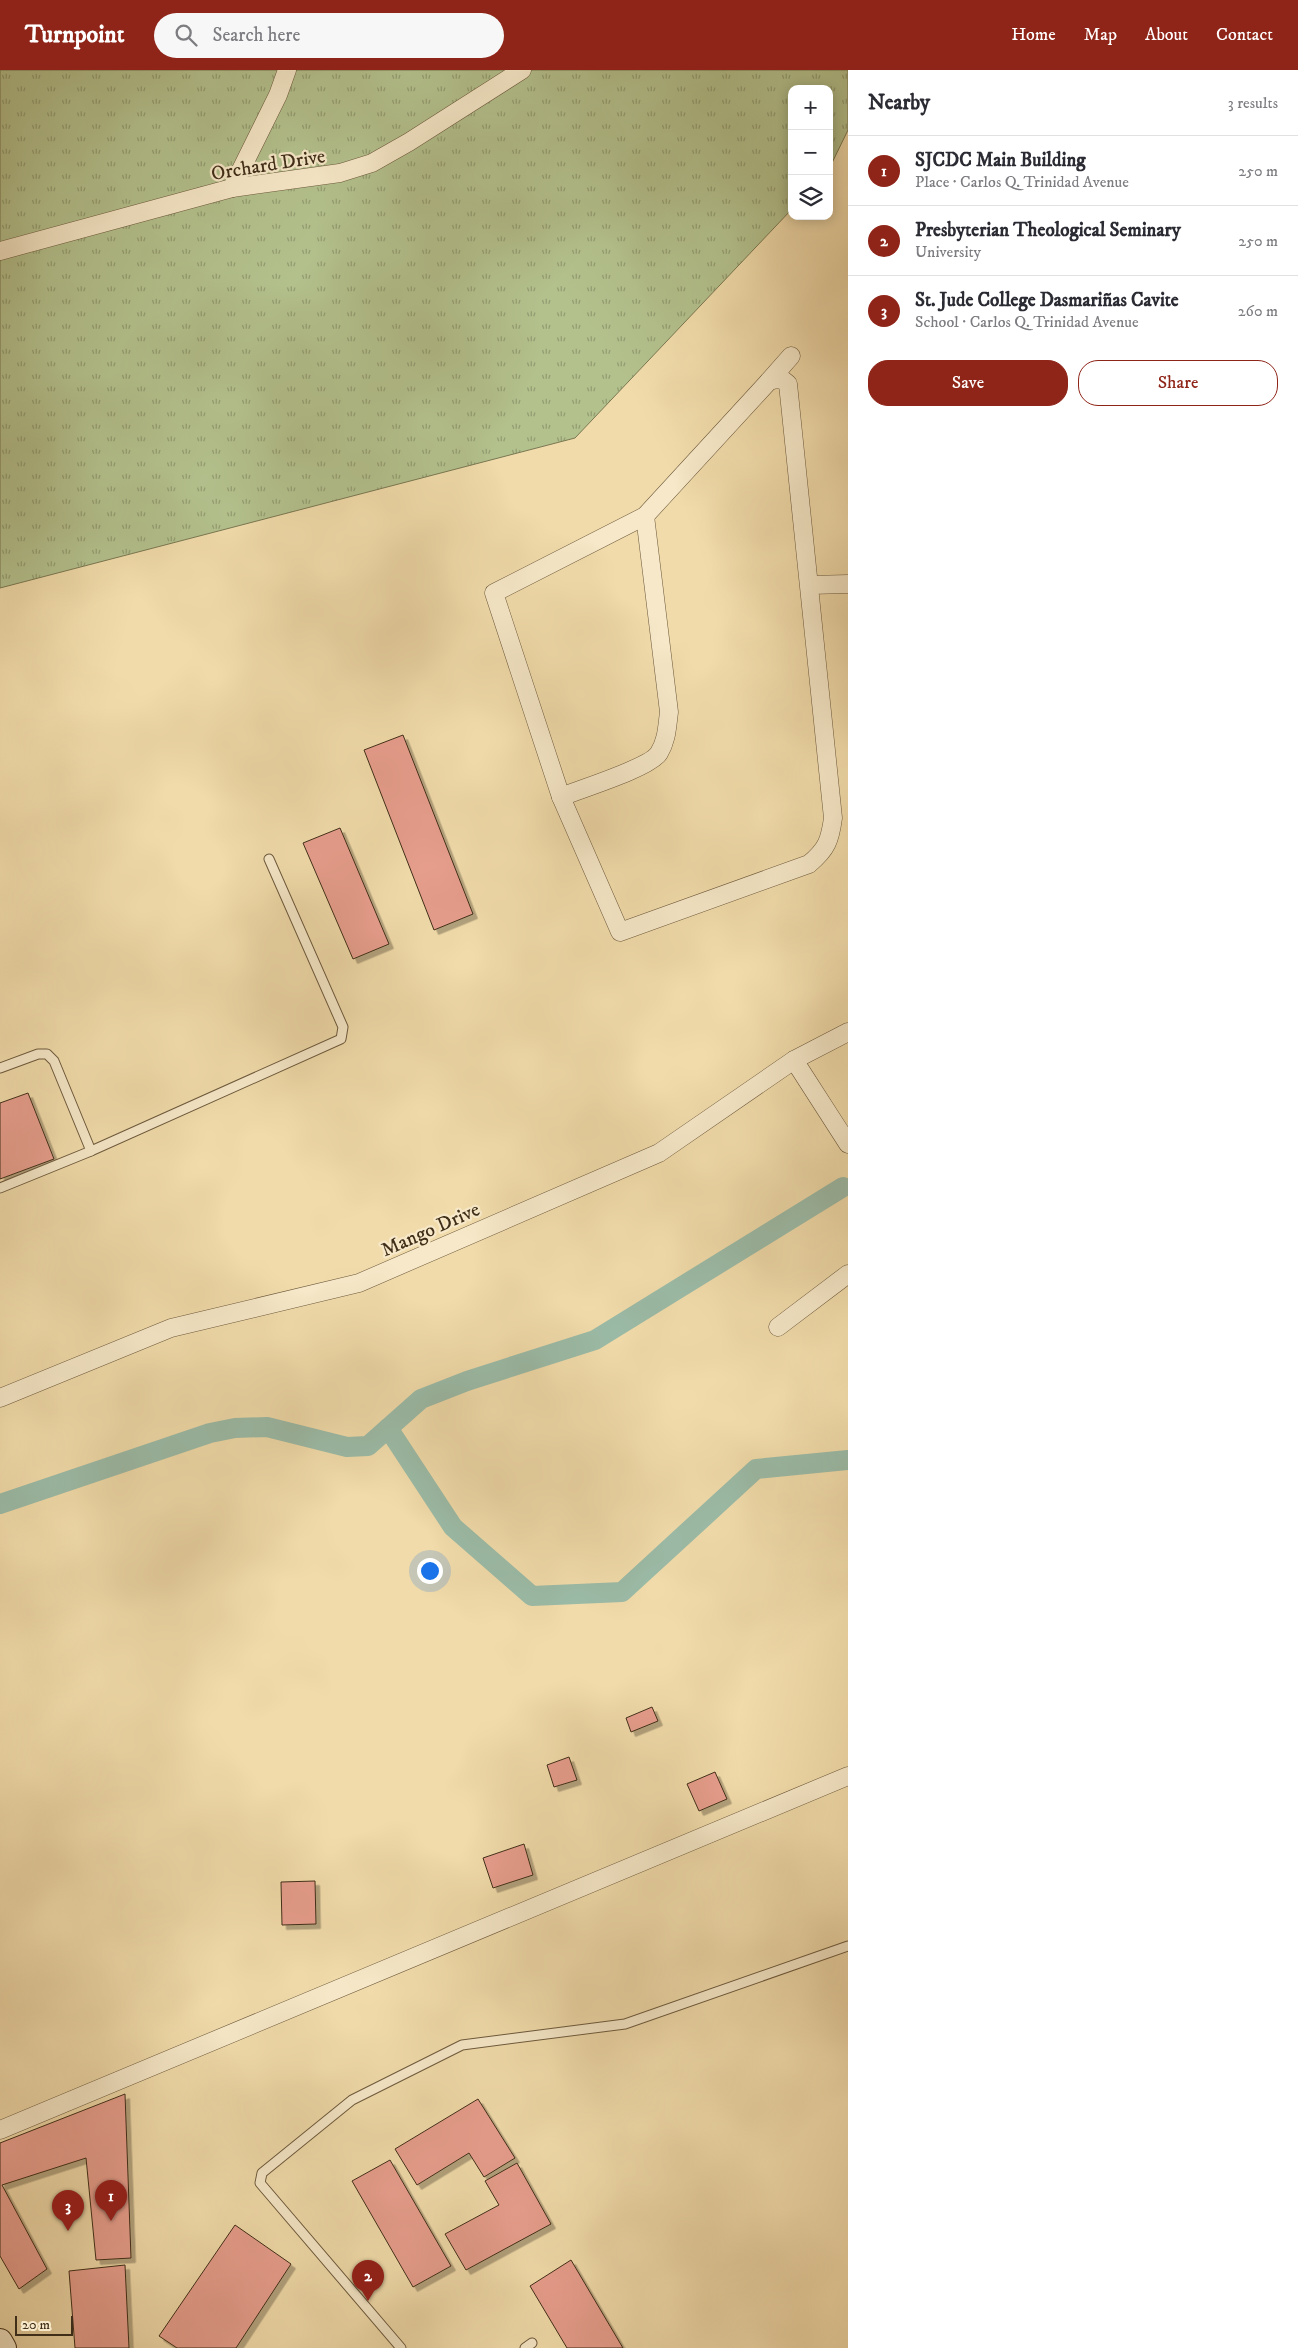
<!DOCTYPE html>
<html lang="en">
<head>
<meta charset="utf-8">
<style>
	body { margin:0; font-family:"IM FELL DW Pica",serif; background:#f7f7f7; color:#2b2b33 }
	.controls { position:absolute; right:15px; top:15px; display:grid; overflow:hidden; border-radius:10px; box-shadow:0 2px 12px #0003 }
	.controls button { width:45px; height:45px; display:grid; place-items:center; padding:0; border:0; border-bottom:1px solid #e1e1e2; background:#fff; color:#2b2b33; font:25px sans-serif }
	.scale { position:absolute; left:15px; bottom:12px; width:58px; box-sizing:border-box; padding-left:5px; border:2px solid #402e19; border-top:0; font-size:14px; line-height:18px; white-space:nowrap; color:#402e19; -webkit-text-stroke:4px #f6e8c8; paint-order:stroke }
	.you { position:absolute; left:429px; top:1500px; width:18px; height:18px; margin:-12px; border:4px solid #fff; border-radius:50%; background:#1a73e8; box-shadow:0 0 0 8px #1a73e833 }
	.badge { display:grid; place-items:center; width:32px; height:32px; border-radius:50%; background:#8f2418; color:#fff; font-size:16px; font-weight:700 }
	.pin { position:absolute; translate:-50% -41px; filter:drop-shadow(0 1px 2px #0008) }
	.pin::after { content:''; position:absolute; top:26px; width:18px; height:15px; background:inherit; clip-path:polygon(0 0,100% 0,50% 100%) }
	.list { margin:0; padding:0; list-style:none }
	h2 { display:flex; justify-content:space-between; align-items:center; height:65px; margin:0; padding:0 20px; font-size:21px }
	h2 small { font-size:16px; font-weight:400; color:#7c7c81 }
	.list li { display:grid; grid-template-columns:32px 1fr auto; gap:15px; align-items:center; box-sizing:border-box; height:70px; padding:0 20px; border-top:1px solid #e1e1e2 }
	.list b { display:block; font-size:19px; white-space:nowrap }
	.list p { margin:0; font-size:16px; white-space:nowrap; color:#7c7c81 }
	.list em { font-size:16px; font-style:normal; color:#7c7c81 }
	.actions { display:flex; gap:10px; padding:15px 20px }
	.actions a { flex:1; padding:11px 0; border:1px solid #8f2418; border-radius:20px; text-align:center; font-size:18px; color:#8f2418 }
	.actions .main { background:#8f2418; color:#fff }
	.icon { flex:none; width:28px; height:28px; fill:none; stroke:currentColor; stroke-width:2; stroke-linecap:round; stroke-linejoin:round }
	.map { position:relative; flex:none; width:848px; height:2278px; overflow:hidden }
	header { display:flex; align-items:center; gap:30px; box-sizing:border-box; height:70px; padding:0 25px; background:#8f2418; color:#fff }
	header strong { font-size:24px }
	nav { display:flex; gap:28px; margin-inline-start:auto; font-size:18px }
	.search { width:350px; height:45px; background:#f7f7f7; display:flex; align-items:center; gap:12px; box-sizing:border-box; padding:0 18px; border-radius:28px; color:#7c7c81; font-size:19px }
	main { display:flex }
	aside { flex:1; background:#fff }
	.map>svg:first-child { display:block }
	.grass { fill:url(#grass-tufts); stroke:#7a7853 }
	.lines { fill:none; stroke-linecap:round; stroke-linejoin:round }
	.canal { stroke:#9bbba7; stroke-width:20 }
	.building { fill:#e79e8d; stroke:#402e19; filter:url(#shadow) }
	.service-casing { stroke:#6c593d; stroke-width:11 }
	.minor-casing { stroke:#6c593d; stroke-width:19 }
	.secondary-casing { stroke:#402e19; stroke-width:26 }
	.service { stroke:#f6e8c8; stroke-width:9 }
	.minor { stroke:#f6e8c8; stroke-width:18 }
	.secondary { stroke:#f6e8c8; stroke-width:24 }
	.labels { text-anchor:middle; stroke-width:4.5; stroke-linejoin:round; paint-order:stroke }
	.street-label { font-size:20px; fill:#402e19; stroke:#f6e8c8 }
</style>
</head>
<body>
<header>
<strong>Turnpoint</strong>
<div class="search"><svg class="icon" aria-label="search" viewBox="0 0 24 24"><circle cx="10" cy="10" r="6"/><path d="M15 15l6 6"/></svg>Search here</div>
<nav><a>Home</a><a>Map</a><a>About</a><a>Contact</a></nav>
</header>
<main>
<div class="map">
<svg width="848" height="2278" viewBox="0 0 848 2278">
	<defs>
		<pattern id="grass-tufts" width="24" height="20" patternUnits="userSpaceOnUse" patternTransform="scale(1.25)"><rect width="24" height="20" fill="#b3c18d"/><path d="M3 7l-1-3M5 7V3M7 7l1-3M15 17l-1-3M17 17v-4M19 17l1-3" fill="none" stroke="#939d72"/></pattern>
		<filter id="shadow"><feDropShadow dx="4.5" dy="4.5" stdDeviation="0" flood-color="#0004"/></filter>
	</defs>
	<rect width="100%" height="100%" fill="#f1dbaa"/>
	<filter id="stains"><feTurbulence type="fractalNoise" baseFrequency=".004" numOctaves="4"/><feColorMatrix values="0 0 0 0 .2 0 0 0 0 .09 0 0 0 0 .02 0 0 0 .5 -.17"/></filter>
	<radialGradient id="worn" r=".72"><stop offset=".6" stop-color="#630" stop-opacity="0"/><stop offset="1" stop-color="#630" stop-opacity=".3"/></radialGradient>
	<!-- grass -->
	<path class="grass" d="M0,0H848V60L829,99V19H792V139L575,368L0,518Z"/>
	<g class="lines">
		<!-- canal -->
		<g class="canal">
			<path d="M388,1358L453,1457L532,1526L622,1522L756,1399L848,1390"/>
			<path d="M0,1434L210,1363L235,1358L267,1357L347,1377L368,1376L421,1329L467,1311L595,1270L843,1117"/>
		</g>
	</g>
	<!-- building -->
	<g class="building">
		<path d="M403,665L473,844L434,860L364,680Z"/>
		<path d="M340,758L389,874L353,889L303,773Z"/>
		<path d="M28,1023L54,1089L0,1109V1033Z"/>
		<path d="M652,1637L658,1651L631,1662L626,1648Z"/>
		<path d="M569,1687L577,1710L554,1717L547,1695Z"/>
		<path d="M715,1702L727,1729L699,1741L687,1714Z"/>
		<path d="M524,1774L533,1805L493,1818L483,1788Z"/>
		<path d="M315,1811L316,1854L282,1855L281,1812Z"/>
		<path d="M125,2024L131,2188L96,2190L86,2088L2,2115L47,2199L19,2219L0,2186V2073Z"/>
		<path d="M478,2029L515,2088L484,2107L469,2083L417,2115L395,2079Z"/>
		<path d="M390,2090L451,2196L413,2217L352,2111Z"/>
		<path d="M517,2093L551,2154L466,2200L445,2164L499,2135L485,2111Z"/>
		<path d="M235,2155L291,2194L236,2278H177L159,2266Z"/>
		<path d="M571,2190L623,2278H567L530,2216Z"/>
		<path d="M125,2195L129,2278H75L69,2201Z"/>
	</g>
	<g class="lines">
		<!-- service casing -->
		<g class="service-casing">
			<g id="service">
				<path d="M0,998L38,984H47L54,991L91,1081"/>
				<path d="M0,1118L91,1081L341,969L343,957L269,789"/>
				<path d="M401,2278L260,2113L262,2103L352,2030L462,1975L625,1954L848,1876"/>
				<path d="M525,2278L532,2273"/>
			</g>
		</g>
		<!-- minor casing -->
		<g class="minor-casing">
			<g id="minor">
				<path d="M232,118L278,25L287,0"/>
				<path d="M0,181L232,118L340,103L372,93L409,72L522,0"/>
				<path d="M776,309L783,310L788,314L833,748C830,770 827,779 809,794L620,862L561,727L494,523L645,446L769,311Z"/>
				<path d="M769,311L791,286"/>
				<path d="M810,515L848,514"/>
				<path d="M561,727C580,719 650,698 659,683C667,670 667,657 669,642L645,446"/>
				<path d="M794,990L848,1074"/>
				<path d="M778,1257L848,1204"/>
				<path d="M0,1328L171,1258L359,1213L659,1083L794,990L848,962"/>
				<path d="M0,2060L848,1706"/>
			</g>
		</g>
		<!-- secondary casing -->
		<g class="secondary-casing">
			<path id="secondary" d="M0,2271L4,2278"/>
		</g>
		<!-- service -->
		<use href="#service" class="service"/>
		<!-- minor -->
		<use href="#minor" class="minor"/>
		<!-- secondary -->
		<use href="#secondary" class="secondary"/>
	</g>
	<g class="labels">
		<!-- street labels -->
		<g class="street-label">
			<text transform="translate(268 94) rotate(-9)" y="7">Orchard Drive</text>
			<text transform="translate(430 1159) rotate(-24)" y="7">Mango Drive</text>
		</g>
	</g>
	<rect width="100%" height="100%" filter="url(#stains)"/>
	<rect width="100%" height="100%" fill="url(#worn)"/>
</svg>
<div class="controls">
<button>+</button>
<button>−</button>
<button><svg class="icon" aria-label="layers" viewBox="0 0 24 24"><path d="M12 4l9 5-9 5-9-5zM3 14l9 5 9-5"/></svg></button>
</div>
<div class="scale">20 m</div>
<div class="you"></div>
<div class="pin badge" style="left:111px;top:2151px">1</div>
<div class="pin badge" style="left:368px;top:2231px">2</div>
<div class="pin badge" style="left:68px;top:2161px">3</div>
</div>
<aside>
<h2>Nearby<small>3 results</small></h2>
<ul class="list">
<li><span class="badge">1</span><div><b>SJCDC Main Building</b><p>Place · Carlos Q. Trinidad Avenue</p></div><em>250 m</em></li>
<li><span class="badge">2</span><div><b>Presbyterian Theological Seminary</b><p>University</p></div><em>250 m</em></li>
<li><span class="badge">3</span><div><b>St. Jude College Dasmariñas Cavite</b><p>School · Carlos Q. Trinidad Avenue</p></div><em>260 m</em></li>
</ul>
<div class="actions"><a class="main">Save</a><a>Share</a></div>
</aside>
</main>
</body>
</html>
